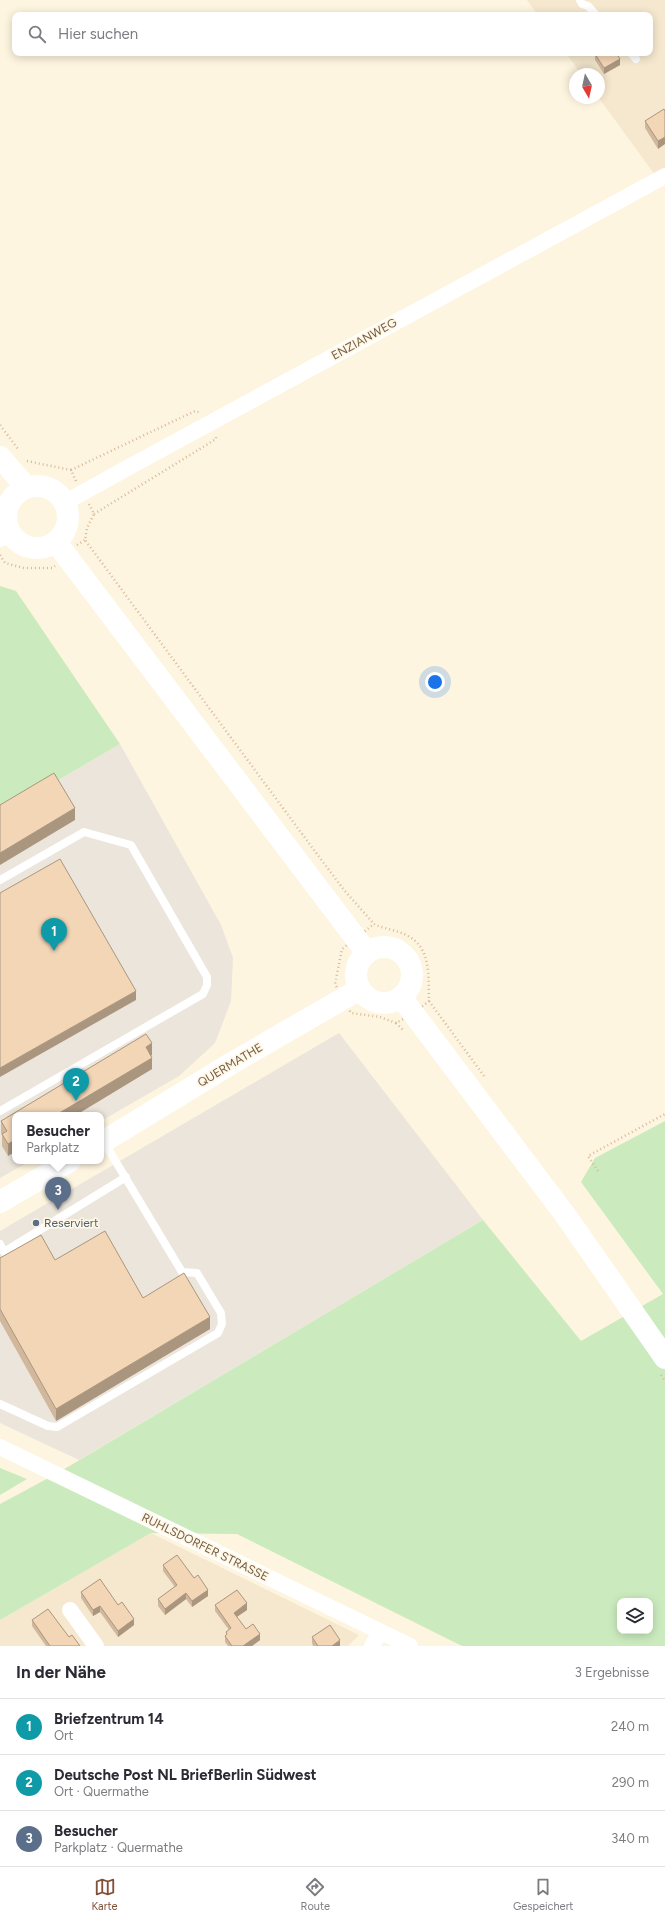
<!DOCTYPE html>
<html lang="de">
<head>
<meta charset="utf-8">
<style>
	body { margin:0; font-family:Figtree,sans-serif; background:#f2f2f3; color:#2b2b33 }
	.controls { position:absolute; right:12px; bottom:12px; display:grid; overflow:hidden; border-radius:8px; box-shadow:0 2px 10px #0003 }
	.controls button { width:36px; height:36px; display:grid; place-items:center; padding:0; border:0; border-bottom:1px solid #e1e1e2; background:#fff; color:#2b2b33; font:20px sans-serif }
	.compass { position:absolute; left:569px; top:68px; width:36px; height:36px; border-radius:50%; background:#fff; box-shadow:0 2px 10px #0003; rotate:171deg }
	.you { position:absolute; left:435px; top:682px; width:14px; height:14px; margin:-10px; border:3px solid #fff; border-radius:50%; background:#1a73e8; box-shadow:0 0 0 6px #1a73e833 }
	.badge { display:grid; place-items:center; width:26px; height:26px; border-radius:50%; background:#824f38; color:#fff; font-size:13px; font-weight:700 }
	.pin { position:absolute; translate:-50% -33px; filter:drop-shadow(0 1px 2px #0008) }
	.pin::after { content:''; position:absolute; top:21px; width:14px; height:12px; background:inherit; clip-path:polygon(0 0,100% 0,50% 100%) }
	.popup { position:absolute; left:12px; top:1112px; width:92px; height:52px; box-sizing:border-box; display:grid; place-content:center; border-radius:8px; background:#fff; filter:drop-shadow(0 1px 3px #0005); font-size:13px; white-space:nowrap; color:#7c7c81 }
	.popup b { font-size:15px; color:#2b2b33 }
	.popup::after { content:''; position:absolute; left:50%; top:100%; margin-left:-8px; border:8px solid transparent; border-top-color:#fff }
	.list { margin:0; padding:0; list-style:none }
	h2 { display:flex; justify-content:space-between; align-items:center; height:52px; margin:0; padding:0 16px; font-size:17px }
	h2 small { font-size:13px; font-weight:400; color:#7c7c81 }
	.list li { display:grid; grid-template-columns:26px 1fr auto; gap:12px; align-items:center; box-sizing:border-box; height:56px; padding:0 16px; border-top:1px solid #e1e1e2 }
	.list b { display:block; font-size:15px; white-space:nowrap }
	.list p { margin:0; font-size:13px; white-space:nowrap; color:#7c7c81 }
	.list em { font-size:13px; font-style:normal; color:#7c7c81 }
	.icon { flex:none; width:22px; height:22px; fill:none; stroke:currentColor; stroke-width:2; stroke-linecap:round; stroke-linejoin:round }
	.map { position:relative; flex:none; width:665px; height:1646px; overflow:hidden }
	.search { position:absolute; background:#fff; box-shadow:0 2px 10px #0003; left:12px; right:12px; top:12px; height:44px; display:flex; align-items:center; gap:10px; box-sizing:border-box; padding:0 14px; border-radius:8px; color:#7c7c81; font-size:15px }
	.sheet { height:220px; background:#fff }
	nav { display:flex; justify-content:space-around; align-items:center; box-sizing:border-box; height:56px; border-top:1px solid #e1e1e2; background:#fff; font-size:11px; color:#7c7c81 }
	nav a { display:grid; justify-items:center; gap:2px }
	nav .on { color:#824f38 }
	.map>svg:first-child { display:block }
	.residential { fill:#f5e8ce }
	.industrial { fill:#ebe5db }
	.green { fill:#cbebbe; fill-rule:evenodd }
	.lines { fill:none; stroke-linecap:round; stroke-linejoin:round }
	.path { stroke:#d8b99a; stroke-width:2.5; stroke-dasharray:1 3; stroke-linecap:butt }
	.service { stroke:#fff; stroke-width:8 }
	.minor { stroke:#fff; stroke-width:16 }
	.secondary { stroke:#fff; stroke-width:22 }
	.wall { fill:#d1b89d }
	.shaded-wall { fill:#aa967f }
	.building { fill:#f3d6b6; stroke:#aa967f }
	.service-dot { fill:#5c6f8a; stroke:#fff8e6; stroke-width:1.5 }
	.labels { text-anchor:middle; stroke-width:3.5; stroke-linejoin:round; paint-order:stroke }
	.street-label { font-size:12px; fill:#745c46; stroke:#fff8e6 }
	.service-label { font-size:12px; fill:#4e5e75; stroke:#fff8e6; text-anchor:start }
</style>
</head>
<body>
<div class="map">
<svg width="665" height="1646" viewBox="0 0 665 1646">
	<rect width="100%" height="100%" fill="#fdf5df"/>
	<!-- residential -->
	<g class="residential">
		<path d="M527,0H665V176L658,179L599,98V74H581L566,53H650V15H538Z"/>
		<path d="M151,1533L359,1635L348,1646H0V1620Z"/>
	</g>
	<!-- industrial -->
	<g class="industrial">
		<path d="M120,744L221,925L233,958L231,1001L215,1043L179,1076L101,1121V1115H15V1161H30L0,1178V814Z"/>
		<path d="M339,1033L483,1220L79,1460L0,1423V1231Z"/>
	</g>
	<!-- green -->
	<g class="green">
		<path d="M0,586L16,591L120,744L0,814Z"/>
		<path d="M665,1121V1646H462L237,1534L151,1533L0,1620V1504L56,1474L483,1220L581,1341L663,1294L581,1182L595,1158ZM620,1601H650V1631H620Z"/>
		<path d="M0,1468L27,1479L0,1495Z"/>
	</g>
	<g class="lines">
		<!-- path -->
		<g class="path">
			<path d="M0,425L18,449"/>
			<path d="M27,461L71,470L76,481"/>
			<path d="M71,470L195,411L201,413"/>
			<path d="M89,504L94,514L87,528L85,540L311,846L344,890L374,924"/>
			<path d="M94,514L216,439V436"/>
			<path d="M77,545L85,540"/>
			<path d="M0,555L5,563L24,568H52L55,566"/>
			<path d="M374,924C384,929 397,930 406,935C432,947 428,977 429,1001L414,1013L396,1023L380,1017L351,1013L335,984L342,949Z"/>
			<path d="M429,1001L484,1076"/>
			<path d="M396,1023L403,1030"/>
			<path d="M598,1171L588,1156L665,1114"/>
			<path d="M661,1375L665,1381"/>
		</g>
		<!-- service -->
		<g class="service">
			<path d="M580,0L582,4L588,6L596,15"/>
			<path d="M631,53L636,59"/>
			<path d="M0,880L84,832L131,845L207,977V985L203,994L0,1111"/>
			<path d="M0,1244L4,1252L126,1177"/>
			<path d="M0,1404L48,1426L57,1427L218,1333L222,1324L221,1313L197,1273L182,1272L104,1142"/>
		</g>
		<!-- minor -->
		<g class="minor">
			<path d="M66,504V502L129,467L665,176"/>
			<path d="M0,539L11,534"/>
			<path d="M0,1447L410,1646"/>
			<path d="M70,1610L96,1646"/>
			<path d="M372,1646L380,1632"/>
		</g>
		<!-- secondary -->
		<g class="secondary">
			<path d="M0,457L26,487"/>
			<circle cx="37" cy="517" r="31"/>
			<path d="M56,542L367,953"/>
			<circle cx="384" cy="975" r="28"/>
			<path d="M401,997L566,1216L665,1358"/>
			<path d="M101,1143L232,1063L360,989"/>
			<path d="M0,1202L70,1161"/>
		</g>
	</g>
	<!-- wall -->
	<g class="wall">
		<path d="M595,54L620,65L604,74L595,60Z"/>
		<path d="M665,111L658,149L645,128V121Z"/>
		<path d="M152,1055L151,1056L152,1069L76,1115H15L8,1156L2,1146V1135L1,1133V1121Z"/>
		<path d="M0,1258L55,1260L143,1298L210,1329L56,1421L0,1321Z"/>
		<path d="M163,1565L194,1578L208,1596L192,1607L186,1599L165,1615L158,1606V1599L175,1587L163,1571Z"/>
		<path d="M81,1592L134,1625L118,1637L100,1612L93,1616L81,1598Z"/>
		<path d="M215,1605L247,1610L236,1617L246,1629L260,1640L252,1646H228L225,1642V1636L226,1635V1632L229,1630L215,1611Z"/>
		<path d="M32,1620L69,1637L80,1646H46L32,1626Z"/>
		<path d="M312,1637L340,1646H313L312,1643Z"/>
	</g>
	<!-- shaded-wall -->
	<g class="shaded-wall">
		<path d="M620,59V65L604,74V68Z"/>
		<path d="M665,137V144L658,149V141Z"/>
		<path d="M75,808V820L0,865V853Z"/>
		<path d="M136,991V1000L0,1077V1068Z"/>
		<path d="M152,1043V1055L146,1059V1047Z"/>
		<path d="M152,1058V1069L76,1115H56Z"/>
		<path d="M15,1140V1152L8,1156V1144Z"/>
		<path d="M210,1317V1329L56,1421V1409Z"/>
		<path d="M208,1590V1596L192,1607V1601Z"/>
		<path d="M186,1593V1599L165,1615V1609Z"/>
		<path d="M247,1603V1610L234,1619V1613Z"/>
		<path d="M100,1606V1612L93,1616V1610Z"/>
		<path d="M134,1619V1625L118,1637V1631Z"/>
		<path d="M260,1634V1640L252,1646H243Z"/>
		<path d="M340,1640V1646H332Z"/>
	</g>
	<!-- building -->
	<g class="building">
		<path d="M597,53H616L620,59L604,68L595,54Z"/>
		<path d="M664,109L665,111V137L658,141L645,121Z"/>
		<path d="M54,773L75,808L0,853V805Z"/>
		<path d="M60,859L136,991L0,1068V893Z"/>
		<path d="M146,1034L152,1043L146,1047L152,1058L56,1115H15V1140L8,1144L2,1134L7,1131L1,1121Z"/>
		<path d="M105,1231L143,1298L184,1273L210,1317L56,1409L0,1309V1258L41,1235L55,1260Z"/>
		<path d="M177,1555L194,1578L198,1575L208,1590L192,1601L186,1593L165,1609L158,1599L177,1585L163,1565Z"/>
		<path d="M100,1579L118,1605L122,1602L134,1619L118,1631L100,1606L93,1610L81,1592Z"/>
		<path d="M237,1590L247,1603L234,1613L246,1629L253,1624L260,1634L243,1646H232L225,1636L227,1634L226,1632L231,1628L215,1605Z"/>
		<path d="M48,1609L69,1637L72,1635L80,1646H50L32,1620Z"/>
		<path d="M330,1625L340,1640L332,1646H318L312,1637Z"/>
	</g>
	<!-- markers -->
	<circle class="service-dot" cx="36" cy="1223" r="4"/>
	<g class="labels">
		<!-- street labels -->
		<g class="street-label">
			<text transform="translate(364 339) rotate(-29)" y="4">ENZIANWEG</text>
			<text transform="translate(230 1065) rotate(-31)" y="4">QUERMATHE</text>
			<text transform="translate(205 1547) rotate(26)" y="4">RUHLSDORFER STRASSE</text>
		</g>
		<!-- service labels -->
		<g class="service-label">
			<text x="44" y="1227">Reserviert</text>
		</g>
	</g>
</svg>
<div class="controls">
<button><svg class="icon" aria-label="layers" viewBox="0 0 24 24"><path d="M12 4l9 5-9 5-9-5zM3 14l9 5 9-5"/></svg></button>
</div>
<svg class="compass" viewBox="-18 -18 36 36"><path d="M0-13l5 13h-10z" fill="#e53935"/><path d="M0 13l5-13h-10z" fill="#7c7c81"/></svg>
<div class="you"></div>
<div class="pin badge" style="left:54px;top:951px;background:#0f9aa8">1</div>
<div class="pin badge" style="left:76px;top:1101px;background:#0f9aa8">2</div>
<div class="pin badge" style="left:58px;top:1210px;background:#5c6f8a">3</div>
<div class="popup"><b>Besucher</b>Parkplatz</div>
<div class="search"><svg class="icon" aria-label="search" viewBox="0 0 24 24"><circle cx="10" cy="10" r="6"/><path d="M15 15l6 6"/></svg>Hier suchen</div>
</div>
<section class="sheet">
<h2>In der Nähe<small>3 Ergebnisse</small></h2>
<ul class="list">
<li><span class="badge" style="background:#0f9aa8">1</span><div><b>Briefzentrum 14</b><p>Ort</p></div><em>240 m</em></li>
<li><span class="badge" style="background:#0f9aa8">2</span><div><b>Deutsche Post NL BriefBerlin Südwest</b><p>Ort · Quermathe</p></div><em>290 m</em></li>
<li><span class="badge" style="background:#5c6f8a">3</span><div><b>Besucher</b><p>Parkplatz · Quermathe</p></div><em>340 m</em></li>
</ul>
</section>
<nav>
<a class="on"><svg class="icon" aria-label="map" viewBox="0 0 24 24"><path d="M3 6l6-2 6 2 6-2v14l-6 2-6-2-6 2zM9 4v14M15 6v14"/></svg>Karte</a>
<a><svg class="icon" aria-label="directions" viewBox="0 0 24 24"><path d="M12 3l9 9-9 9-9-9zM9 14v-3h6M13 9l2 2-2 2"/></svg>Route</a>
<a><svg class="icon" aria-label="saved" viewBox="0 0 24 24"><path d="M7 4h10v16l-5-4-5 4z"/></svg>Gespeichert</a>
</nav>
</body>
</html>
